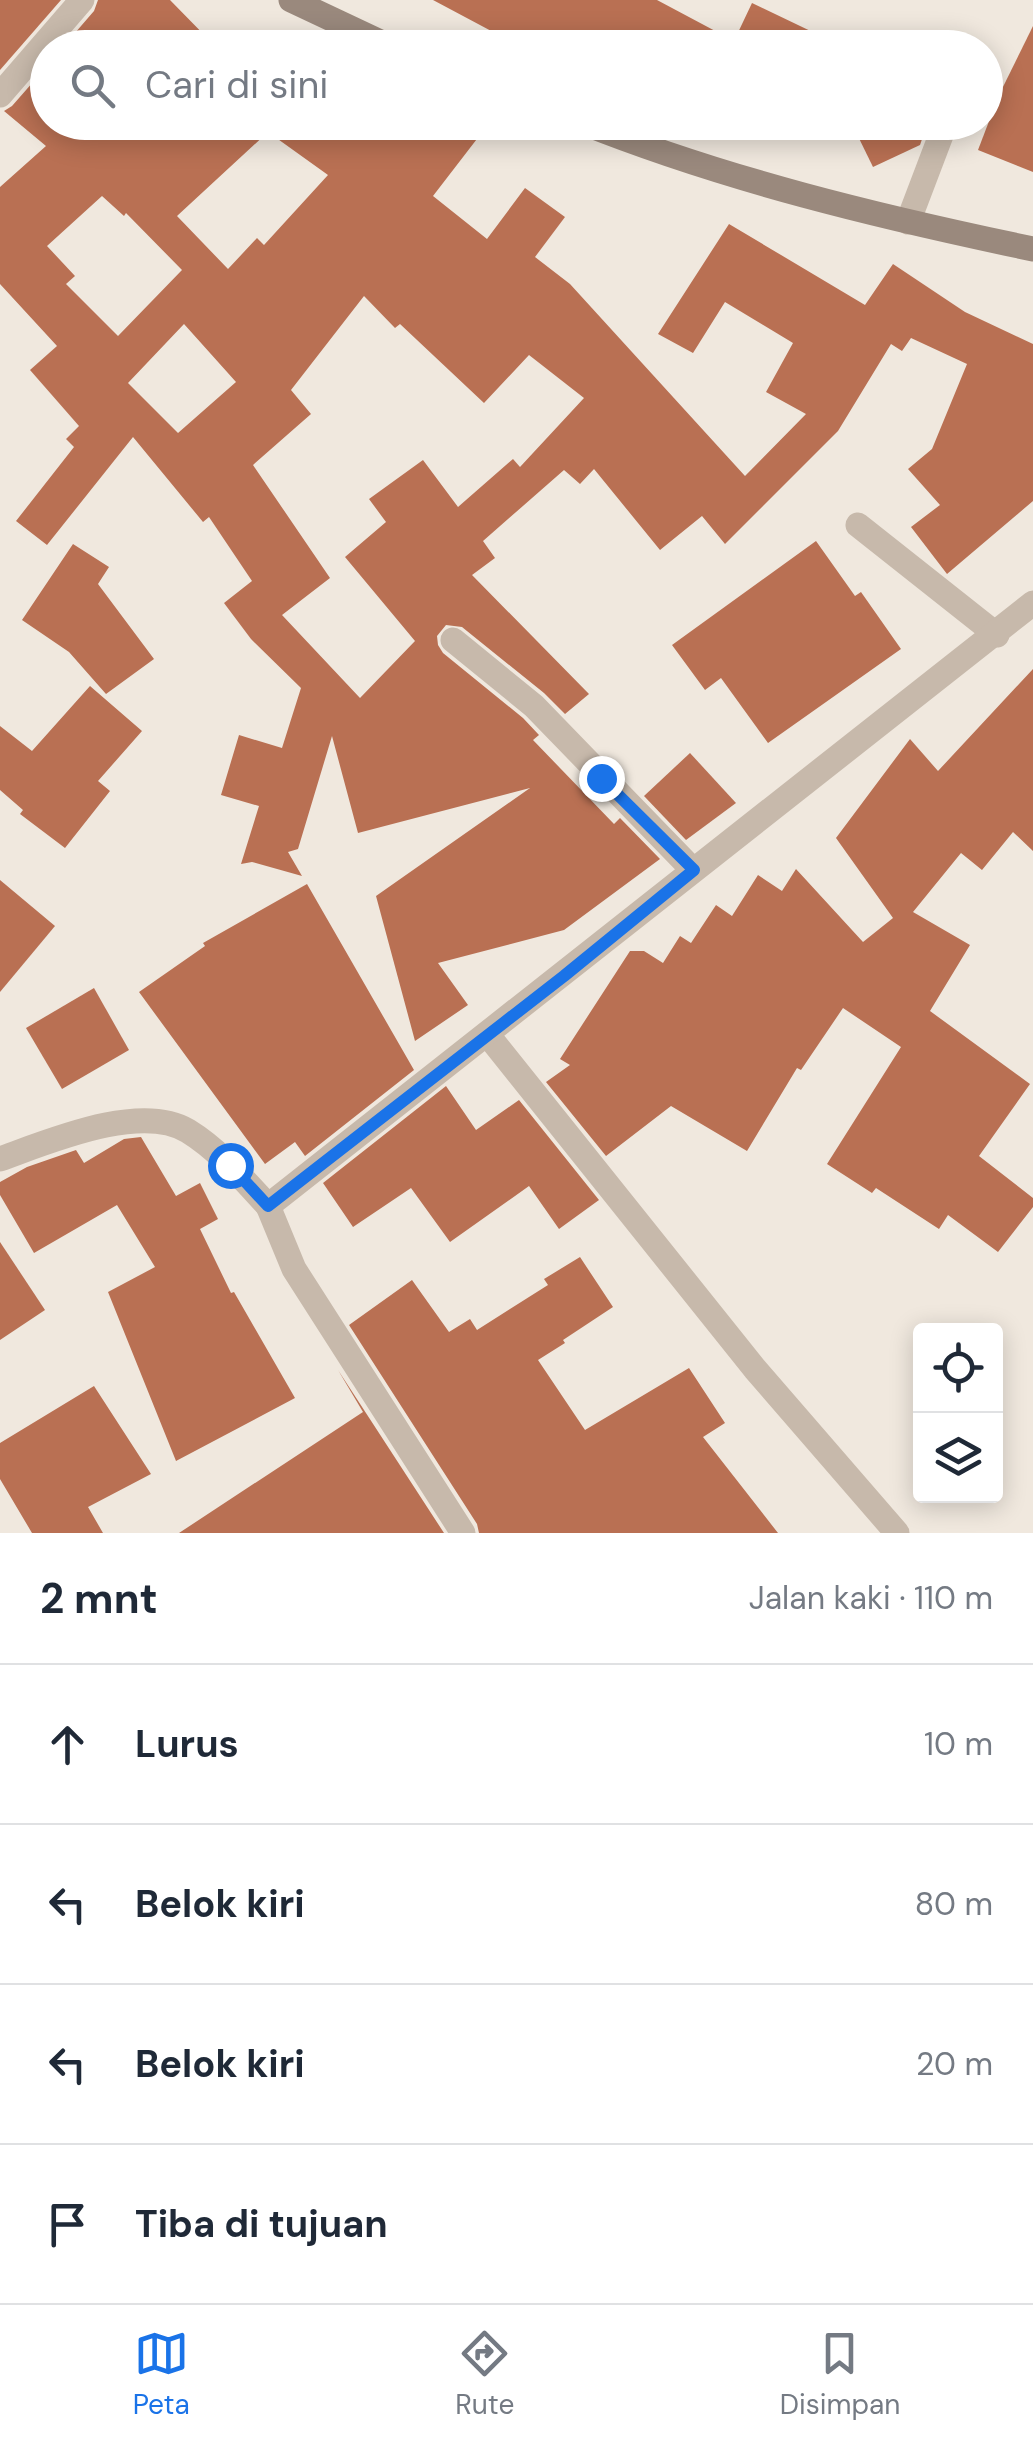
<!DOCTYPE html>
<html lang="id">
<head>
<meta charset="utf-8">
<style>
	body { margin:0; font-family:"DM Sans",sans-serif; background:#f2f2f3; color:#1f2937 }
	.controls { position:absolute; right:30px; bottom:30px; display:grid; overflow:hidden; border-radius:10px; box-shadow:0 5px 25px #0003 }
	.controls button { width:90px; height:90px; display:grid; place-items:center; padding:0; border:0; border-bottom:2px solid #e0e1e3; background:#fff; color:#1f2937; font:50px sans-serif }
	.stop { position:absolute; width:30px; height:30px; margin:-22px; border:8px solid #1a73e8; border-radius:50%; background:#fff }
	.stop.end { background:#1a73e8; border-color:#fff; box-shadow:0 2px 10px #0008 }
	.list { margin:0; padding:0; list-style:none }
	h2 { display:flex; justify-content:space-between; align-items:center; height:130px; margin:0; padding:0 40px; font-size:42px }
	h2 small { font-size:32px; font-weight:400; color:#747a83 }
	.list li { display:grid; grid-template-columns:65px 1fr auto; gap:30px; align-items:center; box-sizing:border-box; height:160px; padding:0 40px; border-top:2px solid #e0e1e3 }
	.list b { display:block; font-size:38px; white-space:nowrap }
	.list em { font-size:32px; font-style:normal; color:#747a83 }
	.icon { flex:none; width:55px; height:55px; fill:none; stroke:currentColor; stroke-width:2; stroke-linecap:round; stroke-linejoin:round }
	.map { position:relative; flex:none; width:1033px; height:1533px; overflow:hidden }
	.search { position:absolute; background:#fff; box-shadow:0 5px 25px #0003; left:30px; right:30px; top:30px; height:110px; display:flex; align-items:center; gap:25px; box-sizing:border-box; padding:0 35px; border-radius:55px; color:#747a83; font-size:38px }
	.sheet { height:770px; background:#fff }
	nav { display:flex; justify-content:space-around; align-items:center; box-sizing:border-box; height:140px; border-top:2px solid #e0e1e3; background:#fff; font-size:28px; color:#747a83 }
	nav a { display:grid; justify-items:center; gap:5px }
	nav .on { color:#1a73e8 }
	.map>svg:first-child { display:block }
	.building { fill:#b97053; fill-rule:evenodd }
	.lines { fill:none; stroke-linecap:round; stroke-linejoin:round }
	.street { stroke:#c7b9ab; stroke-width:25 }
	.secondary { stroke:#9a897d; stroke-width:25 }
	.route { stroke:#1a73e8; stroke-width:12 }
</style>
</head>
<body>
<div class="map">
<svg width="1033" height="1533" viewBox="0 0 1033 1533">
	<rect width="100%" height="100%" fill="#f0e8de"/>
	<!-- building -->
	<g class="building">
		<path d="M0,0H61L0,70Z"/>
		<path d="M98,0H170L217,48H62L94,11Z"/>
		<path d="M433,0H657L734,41L752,3L846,48H575L542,30L532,48H523Z"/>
		<path d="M1033,26V172L978,150L999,95Z"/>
		<path d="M48,65V122H490L433,196L487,239L525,188L565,217L535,257L570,284L745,476L806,414L766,392L793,343L725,302L693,353L658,334L729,224L865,305L893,264L965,312L1033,344V501L947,574L911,527L940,505L908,469L932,449L967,364L911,338L902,351L891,344L838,431L725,544L702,516L660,550L594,469L580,484L564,470L483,541L495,558L472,575L589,694L565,714L544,693L462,627L446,625L437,636L438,645L443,653L523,718L539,735L533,740L614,824L620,818L660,859L564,930L438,963L468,1005L415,1041L376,896L530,788L358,833L332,736L298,849L288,852L302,876L252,862L241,864L259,806L221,795L239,735L282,748L301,688L251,639L224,603L252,581L209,517L203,522L133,437L47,545L16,521L74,447L66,439L79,426L30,370L57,346L0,284V187L46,146L4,111L12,106ZM268,132L328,175L264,245L257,238L228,269L177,216ZM102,196L124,216L126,213L182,270L118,336L66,284L75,276L47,246ZM364,296L395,328L400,324L484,403L529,355L584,398L520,467L513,459L458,507L423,460L369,499L386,522L345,557L415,641L360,698L282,615L330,578L253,465L311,414L291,390ZM184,324L236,382L178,433L128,383Z"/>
		<path d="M851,122H928L920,145L873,167Z"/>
		<path d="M816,541L855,596L861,592L901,649L768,743L721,678L705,690L672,645Z"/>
		<path d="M73,544L109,567L98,584L154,659L106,694L69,652L22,620Z"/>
		<path d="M1033,669V851L1013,832L982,870L961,853L913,912L970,945L930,1011L1030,1084L979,1156L1033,1198V1207L998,1252L948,1215L939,1229L876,1188L872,1193L827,1164L901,1047L843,1008L801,1070L797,1068L747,1151L671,1106L606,1156L546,1082L570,1065L560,1059L630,951H644L663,963L680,936L691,943L716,905L732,916L758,875L782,891L796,869L863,942L893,918L836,838L910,739L938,771Z"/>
		<path d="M90,686L142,731L98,781L110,791L65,848L20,814L23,810L0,790V726L32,751Z"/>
		<path d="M690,753L736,803L686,840L644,796Z"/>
		<path d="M0,880L55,926L0,992Z"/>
		<path d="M307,884L414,1070L305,1156L295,1142L265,1164L139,992L205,946L203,943Z"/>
		<path d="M94,988L129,1050L62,1089L26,1028Z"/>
		<path d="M446,1086L476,1130L519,1100L599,1200L559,1229L529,1186L450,1242L411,1188L353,1227L323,1183Z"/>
		<path d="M141,1137L176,1196L200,1183L218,1219L200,1229L231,1293L234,1292L295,1398L176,1461L108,1292L155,1267L117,1205L34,1253L0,1195V1182L27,1167L76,1150L84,1163L124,1139Z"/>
		<path d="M0,1242L45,1310L0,1340Z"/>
		<path d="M580,1257L613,1307L563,1340L565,1343L538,1360L585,1430L689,1368L725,1423L703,1437L778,1533H479L477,1524L349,1325L412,1280L449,1332L470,1319L477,1330L548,1285L544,1279Z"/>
		<path d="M338,1370L444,1533H179L363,1412Z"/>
		<path d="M94,1386L151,1474L88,1507L103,1533H32L0,1479V1443Z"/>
	</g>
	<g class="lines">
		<!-- street -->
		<g class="street">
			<path d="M0,95L82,0"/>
			<path d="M908,222L946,122"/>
			<path d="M858,525L997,635"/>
			<path d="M453,640L534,706L693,870"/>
			<path d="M487,1034L755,1369L897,1533"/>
			<path d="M0,1159C48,1142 140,1102 188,1131C219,1150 244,1180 268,1206L1033,603"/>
			<path d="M268,1206L294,1269L463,1533"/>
		</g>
		<!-- secondary -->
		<g class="secondary">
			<path d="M291,0L393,48"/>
			<path d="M581,122C726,180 880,217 1033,249"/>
		</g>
	</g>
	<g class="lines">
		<!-- route -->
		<path class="route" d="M230,1165L268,1206L564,976L694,870L601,778"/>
	</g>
</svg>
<div class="controls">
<button><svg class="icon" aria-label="locate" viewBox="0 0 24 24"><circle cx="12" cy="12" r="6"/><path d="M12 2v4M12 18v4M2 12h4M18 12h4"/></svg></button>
<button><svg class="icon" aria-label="layers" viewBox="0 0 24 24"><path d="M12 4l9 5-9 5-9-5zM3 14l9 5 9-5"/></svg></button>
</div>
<div class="stop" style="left:230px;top:1165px"></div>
<div class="stop end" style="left:601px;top:778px"></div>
<div class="search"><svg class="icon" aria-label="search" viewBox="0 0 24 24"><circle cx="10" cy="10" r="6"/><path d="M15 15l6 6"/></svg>Cari di sini</div>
</div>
<section class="sheet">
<h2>2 mnt<small>Jalan kaki · 110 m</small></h2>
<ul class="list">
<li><svg class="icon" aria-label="ahead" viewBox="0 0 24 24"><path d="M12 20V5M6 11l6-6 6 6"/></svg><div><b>Lurus</b></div><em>10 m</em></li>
<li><svg class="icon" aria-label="left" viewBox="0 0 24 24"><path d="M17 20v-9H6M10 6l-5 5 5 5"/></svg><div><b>Belok kiri</b></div><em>80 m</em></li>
<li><svg class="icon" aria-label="left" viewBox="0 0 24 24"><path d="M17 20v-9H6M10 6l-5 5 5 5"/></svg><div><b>Belok kiri</b></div><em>20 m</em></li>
<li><svg class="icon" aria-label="arrive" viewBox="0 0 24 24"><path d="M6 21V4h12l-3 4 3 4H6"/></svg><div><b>Tiba di tujuan</b></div></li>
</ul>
</section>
<nav>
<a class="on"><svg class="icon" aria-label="map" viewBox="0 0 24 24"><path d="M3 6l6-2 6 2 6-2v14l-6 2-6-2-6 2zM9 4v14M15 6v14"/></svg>Peta</a>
<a><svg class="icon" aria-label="directions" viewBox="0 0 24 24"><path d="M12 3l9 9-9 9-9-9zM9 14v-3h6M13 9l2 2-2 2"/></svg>Rute</a>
<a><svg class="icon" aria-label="saved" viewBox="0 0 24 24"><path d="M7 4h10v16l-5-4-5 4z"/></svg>Disimpan</a>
</nav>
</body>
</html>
